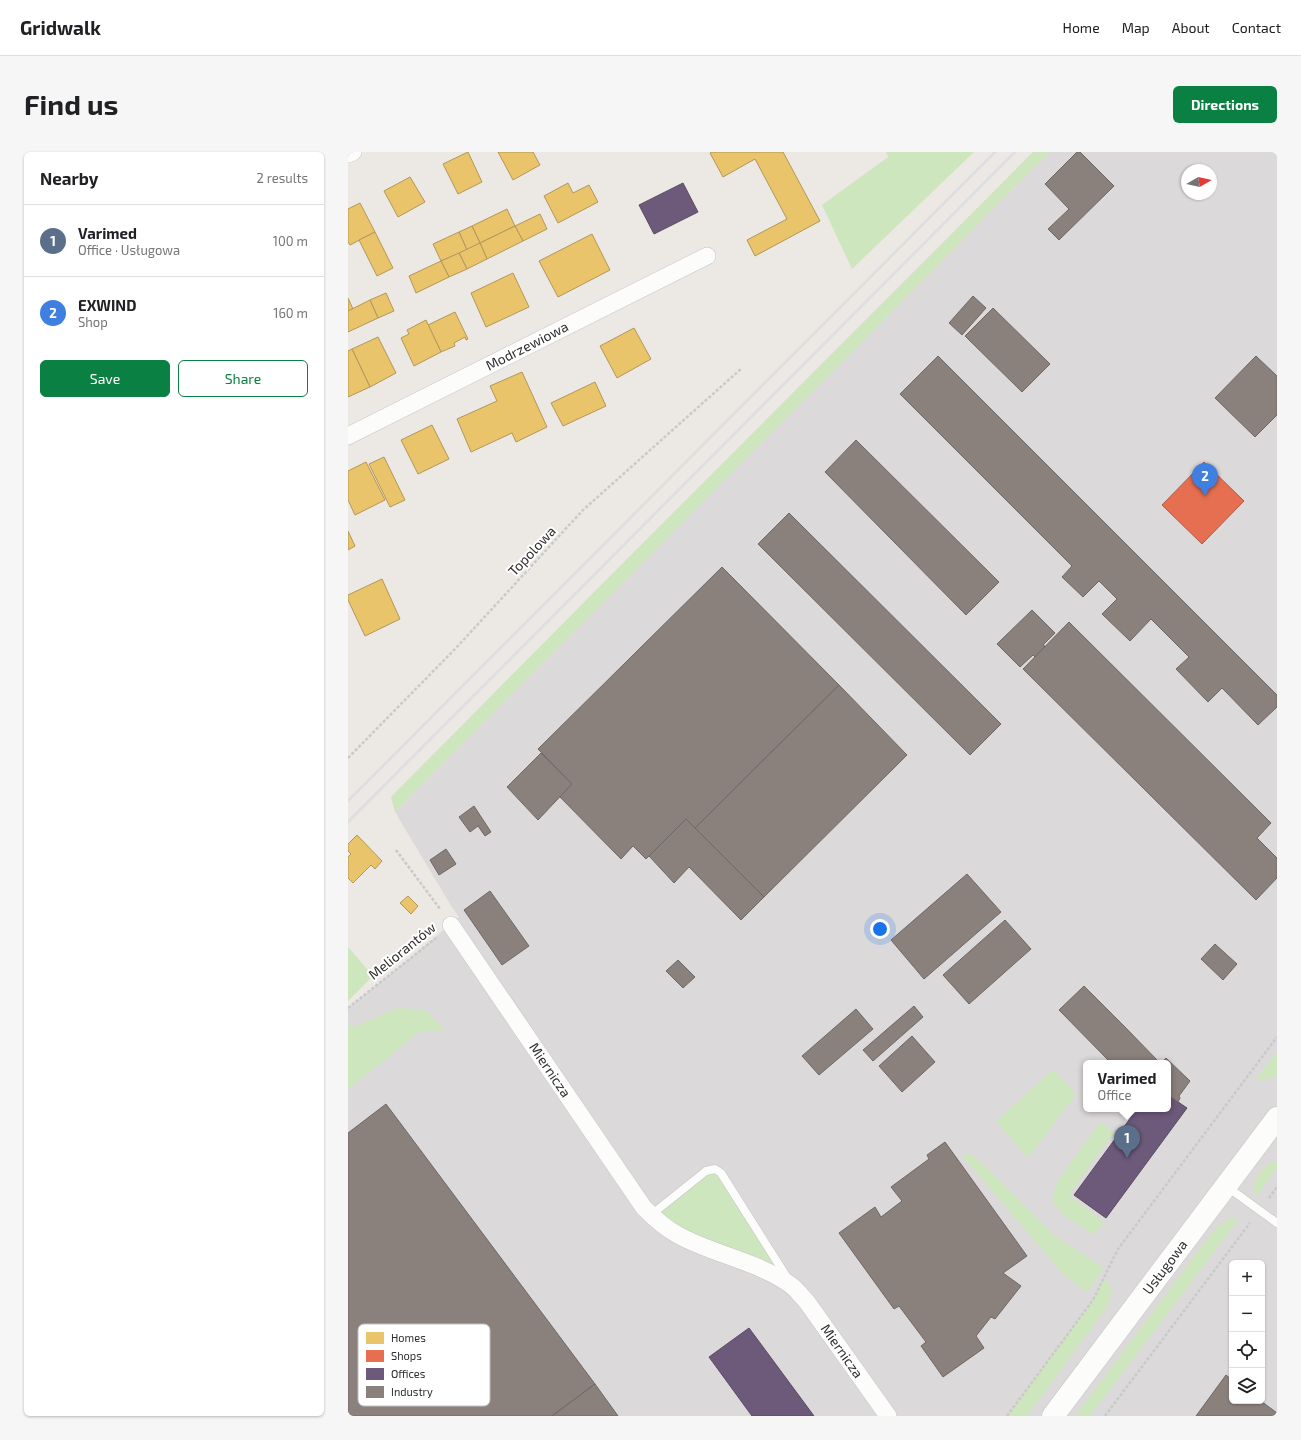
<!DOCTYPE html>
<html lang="en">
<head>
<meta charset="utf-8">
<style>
	body { margin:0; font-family:"Exo 2",sans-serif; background:#f6f6f6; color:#202124 }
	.controls { position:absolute; right:12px; bottom:12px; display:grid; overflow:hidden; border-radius:6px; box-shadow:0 1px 3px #0004 }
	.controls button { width:36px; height:36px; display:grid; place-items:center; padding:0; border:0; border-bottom:1px solid #e0e0e0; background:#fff; color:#202124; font:20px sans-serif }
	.compass { position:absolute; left:833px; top:12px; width:36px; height:36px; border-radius:50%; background:#fff; box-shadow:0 1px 3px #0004; rotate:81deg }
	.you { position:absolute; left:532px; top:777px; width:14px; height:14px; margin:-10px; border:3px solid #fff; border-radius:50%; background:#1a73e8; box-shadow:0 0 0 6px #1a73e833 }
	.badge { display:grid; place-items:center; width:26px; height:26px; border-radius:50%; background:#0b8043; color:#fff; font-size:13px; font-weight:700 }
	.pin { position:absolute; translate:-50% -33px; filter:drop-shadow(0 1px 2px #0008) }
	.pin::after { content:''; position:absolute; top:21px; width:14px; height:12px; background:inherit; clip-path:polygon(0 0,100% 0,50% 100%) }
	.popup { position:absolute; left:735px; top:908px; width:88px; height:52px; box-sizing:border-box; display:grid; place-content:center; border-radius:6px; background:#fff; filter:drop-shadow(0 1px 3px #0005); font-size:13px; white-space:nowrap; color:#757577 }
	.popup b { font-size:15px; color:#202124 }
	.popup::after { content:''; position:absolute; left:50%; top:100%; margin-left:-8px; border:8px solid transparent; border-top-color:#fff }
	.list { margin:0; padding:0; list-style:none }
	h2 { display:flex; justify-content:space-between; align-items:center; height:52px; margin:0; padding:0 16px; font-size:17px }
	h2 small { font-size:13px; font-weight:400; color:#757577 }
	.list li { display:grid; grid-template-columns:26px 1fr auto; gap:12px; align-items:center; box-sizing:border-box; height:72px; padding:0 16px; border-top:1px solid #e0e0e0 }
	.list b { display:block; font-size:15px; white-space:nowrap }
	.list p { margin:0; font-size:13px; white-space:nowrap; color:#757577 }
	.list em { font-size:13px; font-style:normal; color:#757577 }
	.actions { display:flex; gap:8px; padding:12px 16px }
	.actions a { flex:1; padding:9px 0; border:1px solid #0b8043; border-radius:6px; text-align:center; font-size:14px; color:#0b8043 }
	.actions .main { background:#0b8043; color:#fff }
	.icon { flex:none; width:22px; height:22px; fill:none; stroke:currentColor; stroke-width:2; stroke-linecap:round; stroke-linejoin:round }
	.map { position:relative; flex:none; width:929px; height:1264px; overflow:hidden; border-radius:6px }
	header { display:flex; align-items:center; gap:24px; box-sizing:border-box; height:56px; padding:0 20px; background:#fff; border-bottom:1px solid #e0e0e0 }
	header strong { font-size:19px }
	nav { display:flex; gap:22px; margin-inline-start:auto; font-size:14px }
	.intro { display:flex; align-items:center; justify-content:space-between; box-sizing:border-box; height:96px; padding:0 24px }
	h1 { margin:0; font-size:28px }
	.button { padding:10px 18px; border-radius:6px; background:#0b8043; color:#fff; font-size:14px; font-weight:700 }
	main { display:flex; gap:24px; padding:0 24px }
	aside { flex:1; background:#fff; border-radius:6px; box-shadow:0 1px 3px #0004 }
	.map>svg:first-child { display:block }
	.industrial { fill:#dcd9db; fill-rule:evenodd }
	.green { fill:#cee6be }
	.homes { fill:#e9c46a; stroke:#b19758 }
	.shops { fill:#e76f51; stroke:#b05c46 }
	.offices { fill:#6d597a; stroke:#5a4c63 }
	.industry { fill:#8a817c; stroke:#6e6865 }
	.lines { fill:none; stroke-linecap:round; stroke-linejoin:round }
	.lane-casing { stroke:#c5c4c5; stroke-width:9 }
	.street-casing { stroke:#c5c4c5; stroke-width:18 }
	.secondary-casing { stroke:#c5c4c5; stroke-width:23 }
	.path { stroke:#c9c9c8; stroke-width:2.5; stroke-dasharray:3 2; stroke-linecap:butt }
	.lane { stroke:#fcfcfb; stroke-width:8 }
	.street { stroke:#fcfcfb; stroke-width:17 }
	.secondary { stroke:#fcfcfb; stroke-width:22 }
	.rail { stroke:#dfdfe1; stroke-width:3 }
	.labels { text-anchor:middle; stroke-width:4; stroke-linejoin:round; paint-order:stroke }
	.street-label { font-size:14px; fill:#2e2e2e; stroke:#fff }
	.key { fill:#fff; stroke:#c0c0c0; stroke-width:1 }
	.key-label { font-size:11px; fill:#2e2e2e }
</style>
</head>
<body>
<header>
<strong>Gridwalk</strong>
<nav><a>Home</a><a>Map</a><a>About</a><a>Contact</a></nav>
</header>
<div class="intro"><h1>Find us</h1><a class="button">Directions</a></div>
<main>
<aside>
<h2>Nearby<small>2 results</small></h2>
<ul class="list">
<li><span class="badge" style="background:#5c6f8a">1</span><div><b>Varimed</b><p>Office · Usługowa</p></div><em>100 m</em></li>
<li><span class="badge" style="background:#3f7fe0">2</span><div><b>EXWIND</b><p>Shop</p></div><em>160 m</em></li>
</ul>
<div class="actions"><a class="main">Save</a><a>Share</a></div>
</aside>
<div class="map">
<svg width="929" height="1264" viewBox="0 0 929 1264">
	<rect width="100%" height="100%" fill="#ece8e4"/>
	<!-- industrial -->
	<path class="industrial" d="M702,0H929V1264H0V856L50,816L111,765L102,752L47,660ZM839,18H863V42H839ZM738,911H820V957H738ZM884,1111H914V1249H884Z"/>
	<!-- green -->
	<g class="green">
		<path d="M538,0H626L504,117L474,53L540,5Z"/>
		<path d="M685,0H702L47,660L43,645C256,429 471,215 685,0Z"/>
		<path d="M0,795L25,824L0,849Z"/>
		<path d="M50,856L77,858L98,878L72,879L0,938V872L5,875Z"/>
		<path d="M929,900V924L916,928L908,927Z"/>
		<path d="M705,918L728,942L680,1006L648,969Z"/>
		<path d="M752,970L766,980L721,1043L756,1070L746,1083L714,1062L706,1051V1040L710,1028Z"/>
		<path d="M622,1001L642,1019L706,1083L756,1116L739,1140L717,1124L614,1004Z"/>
		<path d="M924,1010H929V1016L908,1045L905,1035C909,1024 914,1016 924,1010Z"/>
		<path d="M367,1017L446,1135L305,1065Z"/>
		<path d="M882,1066L891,1067L742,1264H727L868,1075Z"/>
		<path d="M756,1125L765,1139L757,1158L679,1264H659L745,1148Z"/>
	</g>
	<!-- homes -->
	<g class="homes">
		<path d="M120,0L134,30L110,42L95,12Z"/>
		<path d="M150,0H185L192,13L165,28Z"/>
		<path d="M364,0H435L472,69L407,104L399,88L439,67L407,7L375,25L362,1Z"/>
		<path d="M62,25L77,50L50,65L36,39Z"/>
		<path d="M220,31L225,41L241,33L250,50L210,71L196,44Z"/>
		<path d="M12,51L27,80L2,93L0,90V57Z"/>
		<path d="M159,57L167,74L132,91L124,74Z"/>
		<path d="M192,62L199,77L175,89L167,74Z"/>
		<path d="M124,74L132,91L119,98L111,80Z"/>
		<path d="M167,74L175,89L139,107L132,91Z"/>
		<path d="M27,80L45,116L29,124L11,88Z"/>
		<path d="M111,80L119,98L93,109L85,92Z"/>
		<path d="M244,82L262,118L210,145L191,109Z"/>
		<path d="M132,91L139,107L119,117L111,101Z"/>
		<path d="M111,101L119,117L101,125L93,109Z"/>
		<path d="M93,109L101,125L68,141L61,124Z"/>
		<path d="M165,121L181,155L138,175L123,141Z"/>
		<path d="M38,141L46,159L30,166L22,148Z"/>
		<path d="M0,146L5,157L0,159Z"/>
		<path d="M22,148L30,166L0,180V159Z"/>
		<path d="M107,160L120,187L118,188L117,185L106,191L107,194L93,200L80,173Z"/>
		<path d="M78,168L93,200L66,214L53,186L61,182L59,178Z"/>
		<path d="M286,176L303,207L269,226L252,194Z"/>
		<path d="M30,185L48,221L22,235L4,197Z"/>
		<path d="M4,197L22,235L0,245V199Z"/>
		<path d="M174,220L199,275L168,290L164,281L123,300L109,267L149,249L142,234Z"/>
		<path d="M247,230L258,254L215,274L203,251Z"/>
		<path d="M84,273L101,307L70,322L53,288Z"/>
		<path d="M36,305L57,348L42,355L21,312Z"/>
		<path d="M18,310L37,348L7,363L0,348V319Z"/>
		<path d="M0,379L7,394L0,398Z"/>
		<path d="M34,427L52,467L17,484L0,448V443Z"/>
		<path d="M9,683L34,709L27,717L23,713L5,731L0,726V705L3,702L0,699V692Z"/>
		<path d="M60,744L70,754L63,762L52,751Z"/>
	</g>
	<!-- shops -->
	<path class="shops" d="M856,310L896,349L854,392L814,353Z"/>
	<!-- offices -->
	<g class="offices">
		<path d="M335,31L350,60L306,82L291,53Z"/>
		<path d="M820,943L839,956L758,1066L726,1043L789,957H820Z"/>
		<path d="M401,1176L466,1264H404L361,1205Z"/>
	</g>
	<!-- industry -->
	<g class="industry">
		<path d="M729,0H732L766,34L711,88L700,77L721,57L697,32Z"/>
		<path d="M625,144L638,156L614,183L601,171Z"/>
		<path d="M645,156L702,212L674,240L617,184Z"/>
		<path d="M590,204L929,543V555L910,573L874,536L860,550L828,517L841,505L803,467L782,489L754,462L769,447L751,429L735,445L714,425L724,414L552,242Z"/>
		<path d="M908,204L929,224V263L907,285L867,246Z"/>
		<path d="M508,288L651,430L618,463L477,320Z"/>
		<path d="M441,361L653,572L622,603L410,392Z"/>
		<path d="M374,415L491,533L347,676L338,667L298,707L285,694L273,707L211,644L224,632L190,597Z"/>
		<path d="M684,458L707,481L695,493L697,494L687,505L685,503L672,515L649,492Z"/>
		<path d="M721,470L923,671L909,686L929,706V726L908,748L675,517Z"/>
		<path d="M491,533L559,603L416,745L347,676Z"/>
		<path d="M193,601L224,632L190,668L159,635Z"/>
		<path d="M126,654L143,680L137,684L130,674L122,680L111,665Z"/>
		<path d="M338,667L416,745L393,768L341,715L326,731L301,704Z"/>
		<path d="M98,697L108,712L91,723L82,708Z"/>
		<path d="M619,722L653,760L576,827L543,788Z"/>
		<path d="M142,739L181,794L154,813L116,758Z"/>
		<path d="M657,768L683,797L621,852L595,823Z"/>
		<path d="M867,792L889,812L875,828L853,807Z"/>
		<path d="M330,808L347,825L335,836L318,819Z"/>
		<path d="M736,834L775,873L812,911H763L711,858Z"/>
		<path d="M566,854L575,865L525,909L515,898Z"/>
		<path d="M508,857L525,877L471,923L454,904Z"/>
		<path d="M564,884L587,910L554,940L531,914Z"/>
		<path d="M818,906L842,929L831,944L832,946L830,950L820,943V911H814Z"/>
		<path d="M38,952L247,1232L204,1264H0V981Z"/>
		<path d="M597,990L679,1104L655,1121L673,1134L647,1167L643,1165L628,1184L636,1196L595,1225L573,1194L578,1190L551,1154L546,1157L491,1081L527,1055L533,1065L554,1049L543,1035L581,1007L579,1003Z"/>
		<path d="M878,1223L884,1228V1249H913L929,1261V1264H848Z"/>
		<path d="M247,1232L270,1264H204Z"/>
	</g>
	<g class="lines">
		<!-- lane casing -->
		<g class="lane-casing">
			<g id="lane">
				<path d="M878,1034L929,1071"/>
				<path d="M303,1063L358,1019L367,1017L373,1021L440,1127"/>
			</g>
		</g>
		<!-- street casing -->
		<g class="street-casing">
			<g id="street">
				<path d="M0,2L5,0"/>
				<path d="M0,284L359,104"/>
				<path d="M103,773L296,1056C307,1067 317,1076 330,1083C366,1103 410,1109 444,1134C450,1139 454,1145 459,1150L540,1264"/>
			</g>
		</g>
		<!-- secondary casing -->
		<g class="secondary-casing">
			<path id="secondary" d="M705,1264L929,966"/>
		</g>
		<!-- path -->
		<g class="path">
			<path d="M0,606L108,496L235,358L394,216"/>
			<path d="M48,698L92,757"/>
			<path d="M0,856L88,786"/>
			<path d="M921,1046L929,1035"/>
			<path d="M659,1264L745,1148L770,1097L929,885"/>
			<path d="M757,1264L902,1071"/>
		</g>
		<!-- lane -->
		<use href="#lane" class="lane"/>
		<!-- street -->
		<use href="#street" class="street"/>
		<!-- secondary -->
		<use href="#secondary" class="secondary"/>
		<!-- rail -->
		<g class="rail">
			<path d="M0,649L647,0"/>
			<path d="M0,670L667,0"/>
		</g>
	</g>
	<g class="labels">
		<!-- street labels -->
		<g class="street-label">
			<text transform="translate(179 194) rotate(-27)" y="5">Modrzewiowa</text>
			<text transform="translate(184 399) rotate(-47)" y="5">Topolowa</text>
			<text transform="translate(54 799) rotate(-39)" y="5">Meliorantów</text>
			<text transform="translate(202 918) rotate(56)" y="5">Miernicza</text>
			<text transform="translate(817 1115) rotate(-53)" y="5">Usługowa</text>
			<text transform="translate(494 1199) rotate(55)" y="5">Miernicza</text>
		</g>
	</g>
	<!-- legend -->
	<rect x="10" y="1172" width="132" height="82" rx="6" class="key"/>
	<rect x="18" y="1180" width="18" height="12" fill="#e9c46a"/>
	<rect x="18" y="1198" width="18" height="12" fill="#e76f51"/>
	<rect x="18" y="1216" width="18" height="12" fill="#6d597a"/>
	<rect x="18" y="1234" width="18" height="12" fill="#8a817c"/>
	<g class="key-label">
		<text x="43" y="1190">Homes</text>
		<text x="43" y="1208">Shops</text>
		<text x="43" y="1226">Offices</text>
		<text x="43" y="1244">Industry</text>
	</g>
</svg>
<div class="controls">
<button>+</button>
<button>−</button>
<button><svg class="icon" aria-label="locate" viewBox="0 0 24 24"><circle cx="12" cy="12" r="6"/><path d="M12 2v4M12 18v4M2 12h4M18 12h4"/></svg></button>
<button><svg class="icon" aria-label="layers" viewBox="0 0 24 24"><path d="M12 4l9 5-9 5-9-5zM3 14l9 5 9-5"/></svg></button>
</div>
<svg class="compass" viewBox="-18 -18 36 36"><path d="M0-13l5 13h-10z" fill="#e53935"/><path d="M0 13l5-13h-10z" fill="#757577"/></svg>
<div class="you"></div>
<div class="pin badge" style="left:779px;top:1006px;background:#5c6f8a">1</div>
<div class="popup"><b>Varimed</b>Office</div>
<div class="pin badge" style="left:857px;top:344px;background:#3f7fe0">2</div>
</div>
</main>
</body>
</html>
